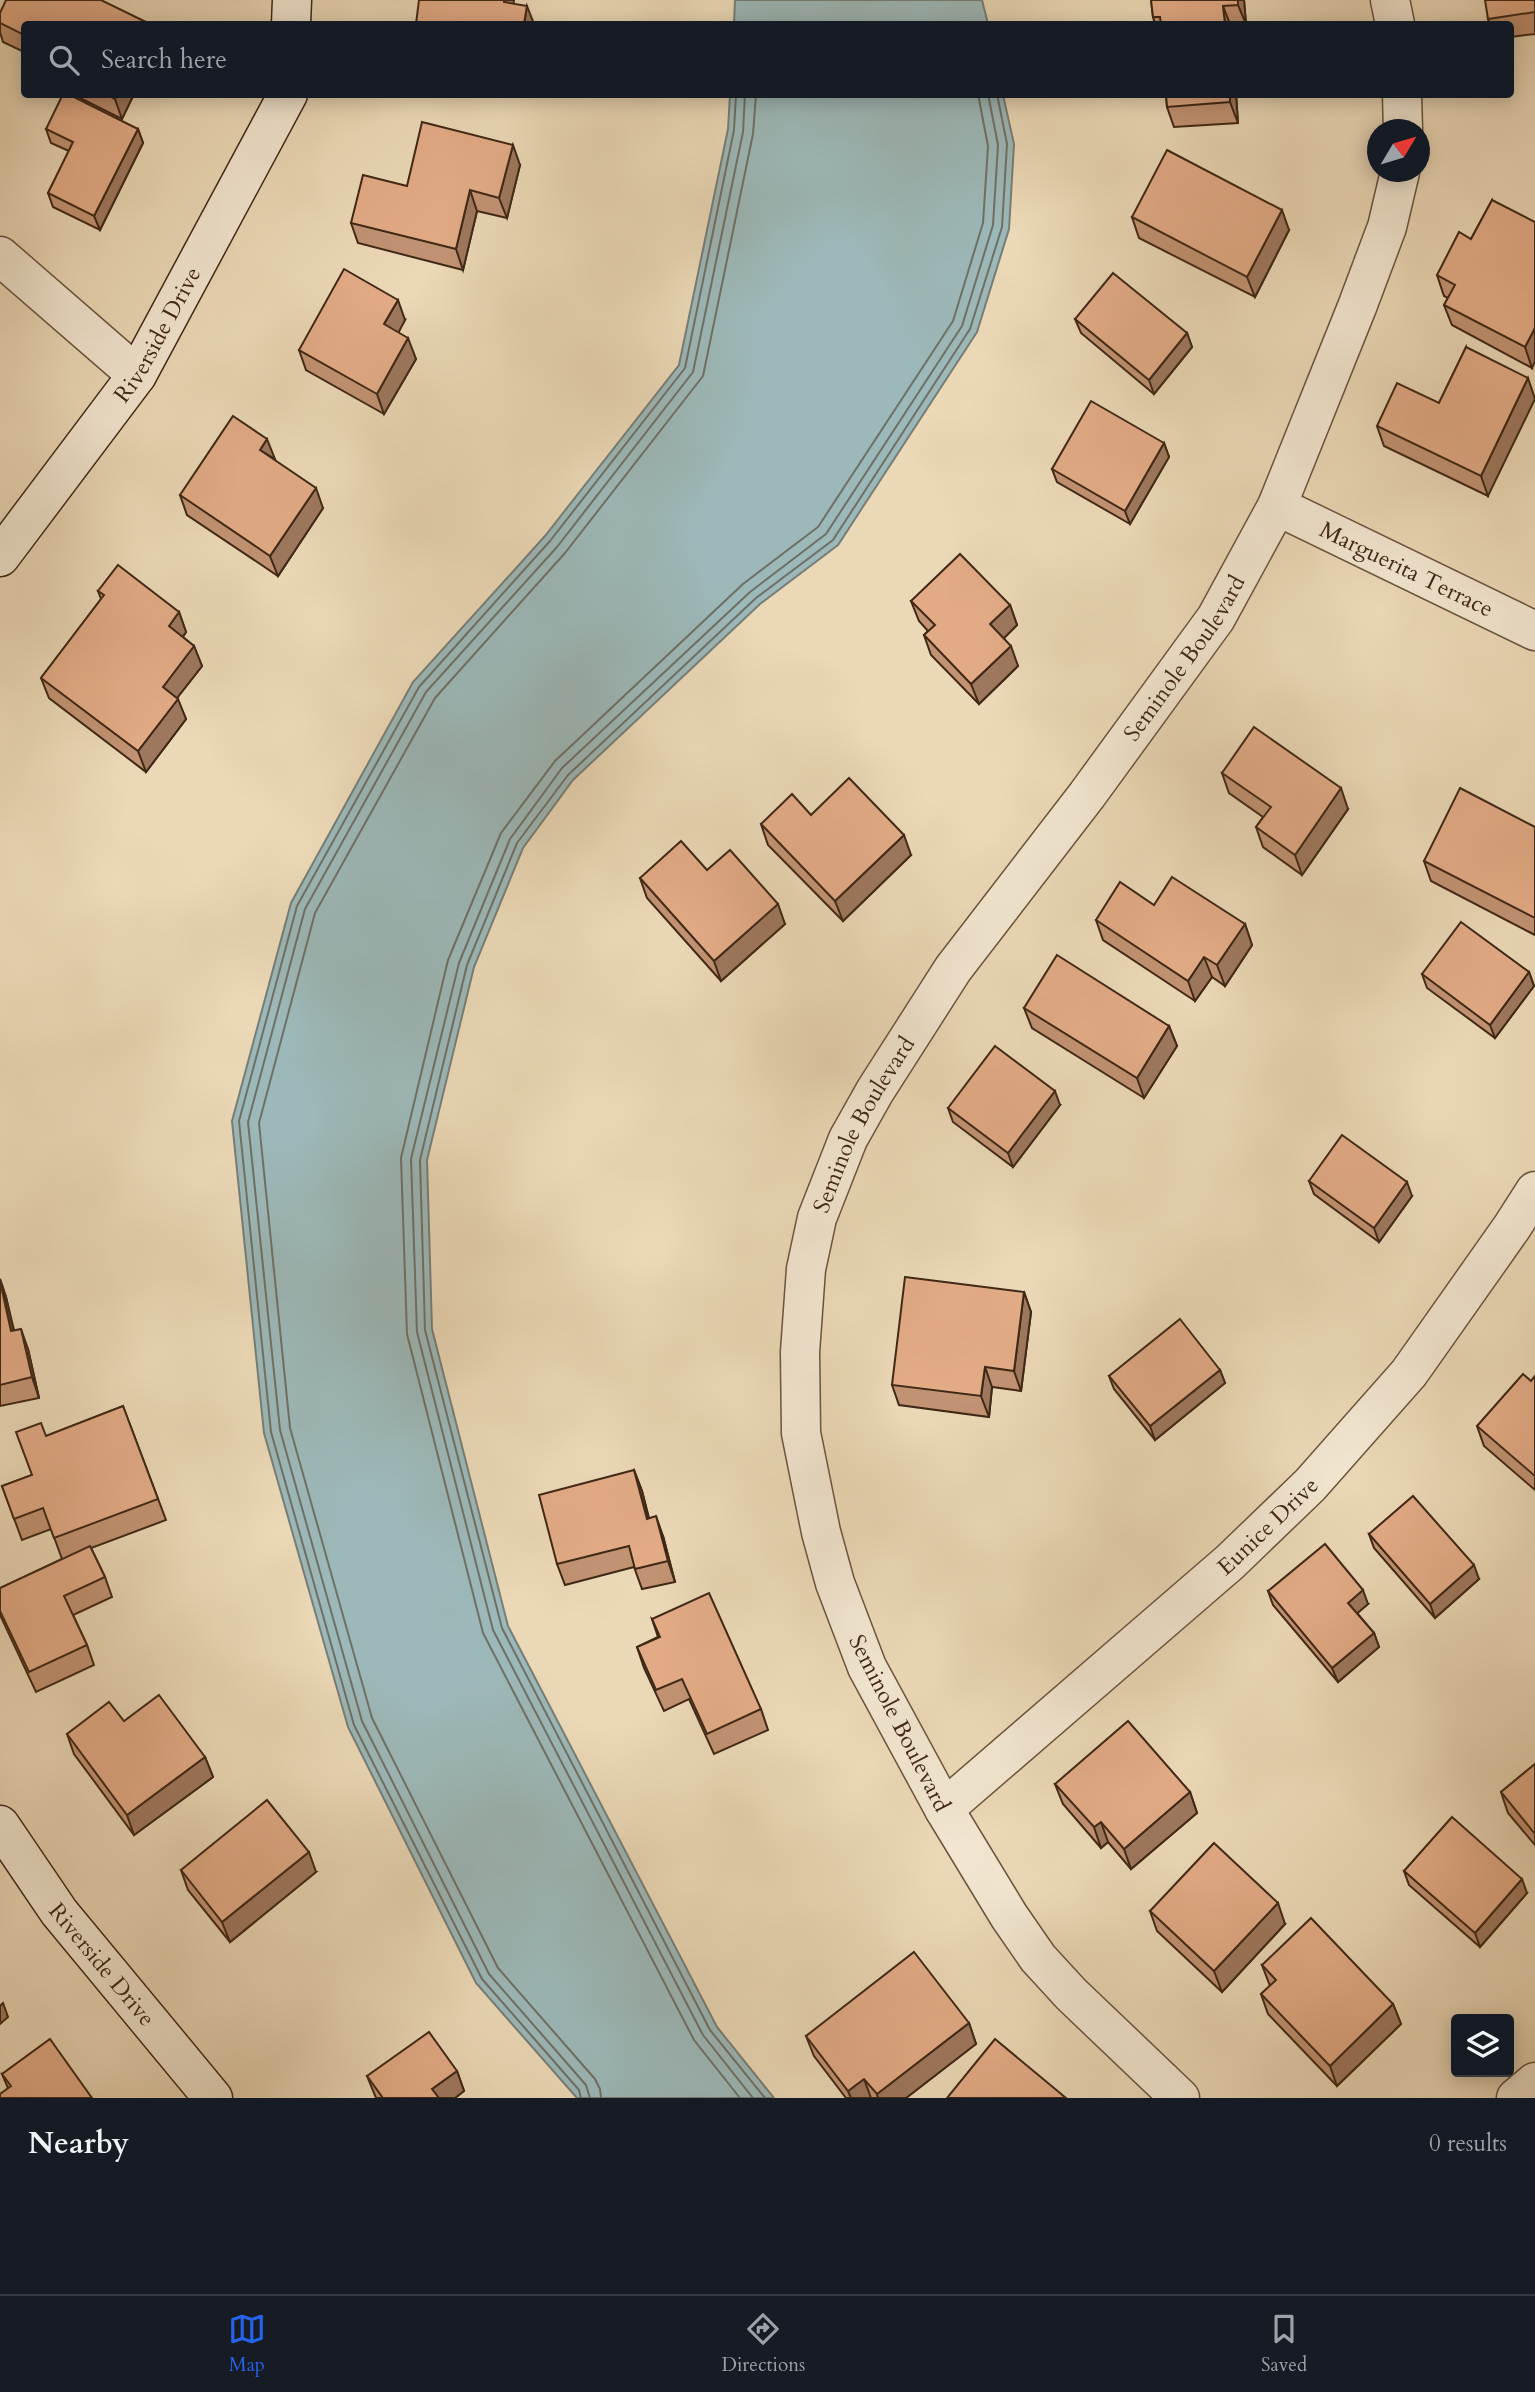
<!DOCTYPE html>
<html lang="en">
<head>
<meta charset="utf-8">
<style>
	body { margin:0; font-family:Cardo,serif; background:#242831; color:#f1f3f6 }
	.controls { position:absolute; right:21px; bottom:21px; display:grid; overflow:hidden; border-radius:7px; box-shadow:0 4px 18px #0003 }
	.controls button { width:63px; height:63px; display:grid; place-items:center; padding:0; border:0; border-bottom:2px solid #363941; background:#171b24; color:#f1f3f6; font:35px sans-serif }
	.compass { position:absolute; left:1367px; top:119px; width:63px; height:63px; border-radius:50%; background:#171b24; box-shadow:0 4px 18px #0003; rotate:52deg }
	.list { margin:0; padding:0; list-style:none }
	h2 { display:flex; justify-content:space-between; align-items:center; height:91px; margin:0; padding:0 28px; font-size:30px }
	h2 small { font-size:23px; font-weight:400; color:#9ea1a6 }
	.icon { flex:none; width:38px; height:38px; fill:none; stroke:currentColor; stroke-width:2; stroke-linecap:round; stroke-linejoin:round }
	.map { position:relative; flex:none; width:1535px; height:2098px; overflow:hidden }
	.search { position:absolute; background:#171b24; box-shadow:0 4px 18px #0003; left:21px; right:21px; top:21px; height:77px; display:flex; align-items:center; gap:18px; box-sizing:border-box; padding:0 24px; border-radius:7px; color:#9ea1a6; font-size:26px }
	.sheet { height:196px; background:#171b24 }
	nav { display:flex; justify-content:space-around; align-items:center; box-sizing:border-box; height:98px; border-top:2px solid #363941; background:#171b24; font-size:19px; color:#9ea1a6 }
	nav a { display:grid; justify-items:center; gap:4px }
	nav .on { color:#2563eb }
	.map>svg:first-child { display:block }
	.water { fill:#9cb8b8; stroke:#777e77; stroke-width:2 }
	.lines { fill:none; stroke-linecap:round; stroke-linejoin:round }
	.shore { stroke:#6e7067; stroke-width:2 }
	.street-casing { stroke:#6b543e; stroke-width:41 }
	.secondary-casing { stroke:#402816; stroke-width:41 }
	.street { stroke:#f2e6d0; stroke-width:38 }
	.secondary { stroke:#f2e6d0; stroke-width:38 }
	.wall { fill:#c29373; stroke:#402816; stroke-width:2 }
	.shaded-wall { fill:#9e785e; stroke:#402816; stroke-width:2 }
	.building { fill:#e2ab86; stroke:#402816; stroke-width:2 }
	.labels { text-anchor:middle; stroke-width:5; stroke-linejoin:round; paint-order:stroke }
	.street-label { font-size:23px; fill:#402816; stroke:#f2e6d0 }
</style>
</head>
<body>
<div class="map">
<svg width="1535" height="2098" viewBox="0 0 1535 2098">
	<rect width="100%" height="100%" fill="#ebd8b6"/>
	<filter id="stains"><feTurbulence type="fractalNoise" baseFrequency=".00286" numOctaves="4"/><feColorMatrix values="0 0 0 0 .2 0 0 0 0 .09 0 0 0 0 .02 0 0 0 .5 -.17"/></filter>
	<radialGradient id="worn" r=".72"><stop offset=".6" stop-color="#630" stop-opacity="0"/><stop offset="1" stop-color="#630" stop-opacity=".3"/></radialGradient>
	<!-- water -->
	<g class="water">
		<path d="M735,0H982L988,24H734Z"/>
		<path d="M730,95H1003L1014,144L1009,229L977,332L838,545L760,604L573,780L523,848L474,967L427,1160L432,1329L508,1626L717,2027L774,2098H577L476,1983L348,1727L264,1433L232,1121L291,903L413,682L545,536L679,365L728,129Z"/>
	</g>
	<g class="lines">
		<!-- shore -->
		<g class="shore">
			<path d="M581,2098L579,2090L482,1979L354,1725L271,1432L239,1121L297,906L419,687L550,541L685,368L734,130L736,94"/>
			<path d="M590,2098L586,2085L489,1974L362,1721L280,1430L248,1122L305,909L426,692L557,547L693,372L743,132L745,94"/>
			<path d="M601,2098L600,2089L595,2079L498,1968L372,1718L290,1428L259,1123L315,913L435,698L565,553L703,376L753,134L756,94"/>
			<path d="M740,2098L694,2040L483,1633L407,1334L401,1158L448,960L501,833L555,761L743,584L818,527L953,321L983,223L988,146L978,94"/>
			<path d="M753,2098L703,2035L493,1630L417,1332L411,1159L459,963L510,839L562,768L750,592L826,534L962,326L993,225L998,145L988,94"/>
			<path d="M765,2098L710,2030L502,1628L425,1330L420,1160L467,965L517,843L568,775L756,598L833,540L970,329L1002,227L1007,144L997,94"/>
		</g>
		<!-- street casing -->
		<g class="street-casing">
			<g id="street">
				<path d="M1390,0L1395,24"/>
				<path d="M1402,94L1403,130"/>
				<path d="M0,256L137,375"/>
				<path id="s1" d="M1277,506L1535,631"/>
				<path id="s2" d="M944,1809L1230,1562L1310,1485L1409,1373L1512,1227L1535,1191"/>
				<path id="s3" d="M1180,2098L1071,1994L1038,1958L1009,1916L944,1809L867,1667L835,1583L821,1532L801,1433L800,1352L806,1269L817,1218L848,1139L875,1091L953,969L1087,795L1216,618L1277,506L1357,307L1387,227L1400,172"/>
				<path d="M1516,2098L1535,2082"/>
			</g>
		</g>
		<!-- secondary casing -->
		<g class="secondary-casing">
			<g id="secondary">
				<path d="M291,24L292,0"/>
				<path id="s4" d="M0,557L137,375L288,94"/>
				<path id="s5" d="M0,1825L59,1912L213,2098"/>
			</g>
		</g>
		<!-- street -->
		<use href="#street" class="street"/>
		<!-- secondary -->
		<use href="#secondary" class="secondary"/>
	</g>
	<!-- wall -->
	<g class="wall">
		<path d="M1151,0H1244L1246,24H1155L1153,17Z"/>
		<path d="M1535,0V34L1510,37V24H1490L1488,19Z"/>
		<path d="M0,13L24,24V52L3,42L0,32Z"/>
		<path d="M72,94H134L122,119Z"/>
		<path d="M1166,94H1236L1238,123L1174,127L1167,107Z"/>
		<path d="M46,129H138L143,143L100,230L53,207L48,193L69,151L51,143Z"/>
		<path d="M520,165L507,218L477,211L463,270L358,243L351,223L407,186Z"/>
		<path d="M1492,200L1532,368L1452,325L1444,305L1448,298L1444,296L1437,275L1471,239Z"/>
		<path d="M1132,217L1289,230L1255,297L1139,238Z"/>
		<path d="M1075,319L1187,333L1192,347L1154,394L1081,333Z"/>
		<path d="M405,320L398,332L416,359L384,414L306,370L299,350Z"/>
		<path d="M1466,347L1488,496L1384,446L1377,426L1439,403Z"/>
		<path d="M1164,443L1169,457L1130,524L1057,482L1052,469Z"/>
		<path d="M274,460L323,508L278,576L187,515L180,495Z"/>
		<path d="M98,591L179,612L186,632L183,637L194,646L202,666L177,698L186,719L146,772L49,698L41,678L101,599Z"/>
		<path d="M911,601L1010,605L1017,625L1004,638L1018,666L979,704L931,655L924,635L928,631L919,621Z"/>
		<path d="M1222,773L1348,809L1302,875L1263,847L1256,827L1263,817L1229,793Z"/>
		<path d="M811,815L911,855L843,921L768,845L761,824Z"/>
		<path d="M1535,827V935L1431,881L1424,861Z"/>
		<path d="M707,870L785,924L721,981L647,898L640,878Z"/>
		<path d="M1154,905L1245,924L1252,945L1225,986L1212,977L1195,1001L1103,940L1096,920Z"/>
		<path d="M1529,972L1534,986L1495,1038L1427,988L1422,974Z"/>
		<path d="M1024,1008L1169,1026L1177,1046L1144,1098L1032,1028Z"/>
		<path d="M1060,1105L1013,1167L953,1122L948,1108Z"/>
		<path d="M1309,1181L1412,1196L1379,1242L1314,1194Z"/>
		<path d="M0,1279L6,1297L14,1330L28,1349L39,1398L0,1406Z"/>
		<path d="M1024,1292L1031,1312L1021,1391L992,1387L989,1417L899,1405L892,1385Z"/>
		<path d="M1220,1370L1225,1383L1155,1440L1114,1389L1109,1376Z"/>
		<path d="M1535,1376V1490L1484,1446L1477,1426L1531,1381Z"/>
		<path d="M123,1406L166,1520L91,1548L105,1577L112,1597L73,1615L87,1645L94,1665L36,1692L0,1615V1588L62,1559L51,1529L22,1540L2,1486L32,1475L46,1436Z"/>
		<path d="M634,1470L642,1491L649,1518L663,1536L675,1582L642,1589L634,1567L565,1585L557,1564Z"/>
		<path d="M1369,1534L1479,1579L1435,1618L1374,1548Z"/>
		<path d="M1268,1591L1368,1604L1357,1613L1374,1633L1379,1647L1338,1682L1273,1605Z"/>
		<path d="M652,1619L761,1709L768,1730L714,1754L689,1699L664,1711L644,1668L637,1647L658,1637Z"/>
		<path d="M124,1721L205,1757L213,1777L134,1835L74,1754L67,1734Z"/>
		<path d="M1535,1764V1845L1508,1813L1501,1792Z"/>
		<path d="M1055,1784L1190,1792L1197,1813L1131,1869L1108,1842L1101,1848L1063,1804Z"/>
		<path d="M181,1870L316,1872L230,1942L188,1890Z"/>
		<path d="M1404,1871L1527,1893L1480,1947L1409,1885Z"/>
		<path d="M1150,1911L1285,1924L1222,1992L1157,1931Z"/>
		<path d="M1262,1965L1393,2004L1401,2024L1337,2086L1268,2014L1261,1994L1270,1986Z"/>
		<path d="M969,2023L976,2044L906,2098H846L814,2056L806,2036Z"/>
		<path d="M457,2071L464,2091L455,2098H376L367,2076Z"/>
		<path d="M2,2074L92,2098L8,2088Z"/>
	</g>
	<!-- shaded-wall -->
	<g class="shaded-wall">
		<path d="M504,0H514L511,22L504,2Z"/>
		<path d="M1238,0H1244L1246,24L1238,5Z"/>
		<path d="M527,6L534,24H524Z"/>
		<path d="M1223,6L1230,24H1225Z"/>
		<path d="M117,94H134L122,119L115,99Z"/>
		<path d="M1230,94H1236L1238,123L1230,102Z"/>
		<path d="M138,129L143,143L100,230L94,216Z"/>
		<path d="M513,145L520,165L507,218L499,198Z"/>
		<path d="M470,190L477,211L463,270L456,249Z"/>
		<path d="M1282,210L1289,230L1255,297L1247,277Z"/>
		<path d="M398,300L405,320L392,345L384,324Z"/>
		<path d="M1535,328V362L1532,368L1525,347Z"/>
		<path d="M1187,333L1192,347L1154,394L1149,380Z"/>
		<path d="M408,338L416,359L384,414L377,394Z"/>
		<path d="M1528,378L1535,399L1488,496L1481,476Z"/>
		<path d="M267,439L275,459L260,450Z"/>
		<path d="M1164,443L1169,457L1130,524L1125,511Z"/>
		<path d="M316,488L323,508L278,576L270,556Z"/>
		<path d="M1010,605L1017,625L998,644L990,624Z"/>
		<path d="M179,612L186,632L176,646L169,626Z"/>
		<path d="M194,646L202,666L170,707L163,687Z"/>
		<path d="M1011,646L1018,666L979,704L971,684Z"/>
		<path d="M178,699L186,719L146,772L138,751Z"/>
		<path d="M1341,788L1348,809L1302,875L1295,855Z"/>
		<path d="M904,835L911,855L843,921L835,901Z"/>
		<path d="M778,904L785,924L721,981L714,961Z"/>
		<path d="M1245,924L1252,945L1225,986L1217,965Z"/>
		<path d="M1204,957L1212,977L1195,1001L1188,981Z"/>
		<path d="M1529,972L1534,986L1495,1038L1490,1025Z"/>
		<path d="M1169,1026L1177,1046L1144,1098L1137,1078Z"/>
		<path d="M1055,1091L1060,1105L1013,1167L1008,1153Z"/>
		<path d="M1407,1182L1412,1196L1379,1242L1374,1228Z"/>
		<path d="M0,1279L6,1297L18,1351L11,1331Z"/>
		<path d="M1024,1292L1031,1312L1021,1391L1014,1371Z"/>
		<path d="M21,1329L28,1349L39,1398L32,1377Z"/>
		<path d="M985,1367L992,1387L989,1417L981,1396Z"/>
		<path d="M1220,1370L1225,1383L1155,1440L1150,1426Z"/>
		<path d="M634,1470L642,1491L654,1539L647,1519Z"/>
		<path d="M656,1516L663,1536L675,1582L668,1561Z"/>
		<path d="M1474,1565L1479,1579L1435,1618L1430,1604Z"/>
		<path d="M1363,1590L1368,1604L1353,1617L1348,1603Z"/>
		<path d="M1374,1633L1379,1647L1338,1682L1332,1668Z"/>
		<path d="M205,1757L213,1777L134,1835L127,1815Z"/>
		<path d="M1190,1792L1197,1813L1131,1869L1124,1849Z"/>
		<path d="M1101,1822L1108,1842L1101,1848L1094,1827Z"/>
		<path d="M309,1852L316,1872L230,1942L222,1922Z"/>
		<path d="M1522,1879L1527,1893L1480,1947L1475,1933Z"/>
		<path d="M1278,1903L1285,1924L1222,1992L1214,1971Z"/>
		<path d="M3,2003L8,2017L0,2024V2006Z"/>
		<path d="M1393,2004L1401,2024L1337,2086L1330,2066Z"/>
		<path d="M969,2023L976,2044L906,2098H878L877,2094Z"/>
		<path d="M457,2071L464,2091L455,2098H435L432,2089Z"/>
		<path d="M864,2079L871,2098H851L848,2091Z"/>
	</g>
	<!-- building -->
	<g class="building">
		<path d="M6,0H101L150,24H24V35L0,23V13Z"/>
		<path d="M419,0H504V2L527,6L524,24H416Z"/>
		<path d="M1151,0H1238V5L1223,6L1225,24H1161L1160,17H1153Z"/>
		<path d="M1485,0H1535V12L1488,19Z"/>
		<path d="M63,94H68L138,129L94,216L48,193L73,142L46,129Z"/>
		<path d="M106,94H117L115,99Z"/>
		<path d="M1166,94H1230V102L1167,107Z"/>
		<path d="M422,122L513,145L499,198L470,190L456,249L351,223L363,175L407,186Z"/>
		<path d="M1167,150L1282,210L1247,277L1132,217Z"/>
		<path d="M1492,200L1535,222V328L1525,347L1444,305L1455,285L1437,275L1459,232L1471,239Z"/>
		<path d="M344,269L398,300L384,324L408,338L377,394L299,350Z"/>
		<path d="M1113,273L1187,333L1149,380L1075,319Z"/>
		<path d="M1466,347L1528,378L1481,476L1377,426L1397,383L1439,403Z"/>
		<path d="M1091,401L1164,443L1125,511L1052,469Z"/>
		<path d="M233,416L267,439L260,450L316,488L270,556L180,495Z"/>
		<path d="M960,554L1010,605L990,624L1011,646L971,684L924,635L935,625L911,601Z"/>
		<path d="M118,565L179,612L169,626L194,646L163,687L178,699L138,751L41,678L104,595L98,591Z"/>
		<path d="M1254,727L1341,788L1295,855L1256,827L1271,807L1222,773Z"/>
		<path d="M849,778L904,835L835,901L761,824L792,794L811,815Z"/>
		<path d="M1460,788L1535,827V918L1424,861Z"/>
		<path d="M681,841L707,870L730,850L778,904L714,961L640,878Z"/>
		<path d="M1172,877L1245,924L1217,965L1204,957L1188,981L1096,920L1120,882L1154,905Z"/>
		<path d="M1461,922L1529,972L1490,1025L1422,974Z"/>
		<path d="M1057,955L1169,1026L1137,1078L1024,1008Z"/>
		<path d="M995,1046L1055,1091L1008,1153L948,1108Z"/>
		<path d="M1342,1135L1407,1182L1374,1228L1309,1181Z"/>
		<path d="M905,1277L1024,1292L1014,1371L985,1367L981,1396L892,1385Z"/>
		<path d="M0,1281L11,1331L21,1329L32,1377L0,1385Z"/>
		<path d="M1180,1319L1220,1370L1150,1426L1109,1376Z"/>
		<path d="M1523,1374L1531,1381L1535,1376V1476L1477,1426Z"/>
		<path d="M123,1406L158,1499L54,1538L43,1508L14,1519L2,1486L32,1475L16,1432L41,1423L46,1436Z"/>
		<path d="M634,1470L647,1519L656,1516L668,1561L635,1569L629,1546L557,1564L539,1495Z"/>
		<path d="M1413,1496L1474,1565L1430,1604L1369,1534Z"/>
		<path d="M1325,1544L1363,1590L1348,1603L1374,1633L1332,1668L1268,1591Z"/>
		<path d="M90,1546L105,1577L64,1596L87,1645L29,1672L0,1611V1588Z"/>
		<path d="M709,1593L761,1709L707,1734L682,1679L656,1690L637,1647L660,1637L652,1619Z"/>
		<path d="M159,1695L205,1757L127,1815L67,1734L109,1702L124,1721Z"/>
		<path d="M1128,1721L1190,1792L1124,1849L1101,1822L1094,1827L1055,1784Z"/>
		<path d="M1535,1764V1834L1501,1792Z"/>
		<path d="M267,1800L309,1852L222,1922L181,1870Z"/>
		<path d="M1452,1817L1522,1879L1475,1933L1404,1871Z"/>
		<path d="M1214,1843L1278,1903L1214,1971L1150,1911Z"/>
		<path d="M1311,1918L1393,2004L1330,2066L1261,1994L1276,1980L1262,1965Z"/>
		<path d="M914,1952L969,2023L877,2094L864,2079L848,2091L806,2036Z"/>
		<path d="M429,2032L457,2071L432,2089L439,2098H383L367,2076Z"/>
		<path d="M50,2039L92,2098H0V2094L11,2086L2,2074Z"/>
		<path d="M995,2039L1066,2098H947Z"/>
	</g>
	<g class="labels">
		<!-- street labels -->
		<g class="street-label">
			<text dy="8" stroke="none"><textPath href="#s4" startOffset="273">Riverside Drive</textPath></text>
			<text dy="8" stroke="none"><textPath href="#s1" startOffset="144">Marguerita Terrace</textPath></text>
			<text dy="8" stroke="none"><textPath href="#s3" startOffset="1670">Seminole Boulevard</textPath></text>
			<text dy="8" stroke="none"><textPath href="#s3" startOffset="1102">Seminole Boulevard</textPath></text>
			<text dy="8" stroke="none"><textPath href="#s2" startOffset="430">Eunice Drive</textPath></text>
			<text transform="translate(900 1723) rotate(63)" y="8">Seminole Boulevard</text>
			<text dy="8" stroke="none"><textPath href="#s5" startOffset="173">Riverside Drive</textPath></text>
		</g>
	</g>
	<rect width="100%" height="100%" filter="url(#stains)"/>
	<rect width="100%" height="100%" fill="url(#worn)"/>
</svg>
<div class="controls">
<button><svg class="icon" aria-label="layers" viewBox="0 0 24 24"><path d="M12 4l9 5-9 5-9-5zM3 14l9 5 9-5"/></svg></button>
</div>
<svg class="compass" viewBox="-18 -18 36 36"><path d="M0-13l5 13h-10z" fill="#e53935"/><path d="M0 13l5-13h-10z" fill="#9ea1a6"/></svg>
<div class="search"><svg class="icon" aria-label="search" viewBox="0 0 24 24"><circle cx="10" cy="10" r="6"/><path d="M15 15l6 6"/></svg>Search here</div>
</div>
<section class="sheet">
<h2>Nearby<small>0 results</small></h2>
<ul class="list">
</ul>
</section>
<nav>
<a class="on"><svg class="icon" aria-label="map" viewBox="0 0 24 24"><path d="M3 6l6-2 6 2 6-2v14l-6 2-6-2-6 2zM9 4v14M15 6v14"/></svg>Map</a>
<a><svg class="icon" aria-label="directions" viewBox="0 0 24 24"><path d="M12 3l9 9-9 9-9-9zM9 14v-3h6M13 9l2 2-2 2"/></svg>Directions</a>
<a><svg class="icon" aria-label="saved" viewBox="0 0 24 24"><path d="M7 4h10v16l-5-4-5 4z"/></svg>Saved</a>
</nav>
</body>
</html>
